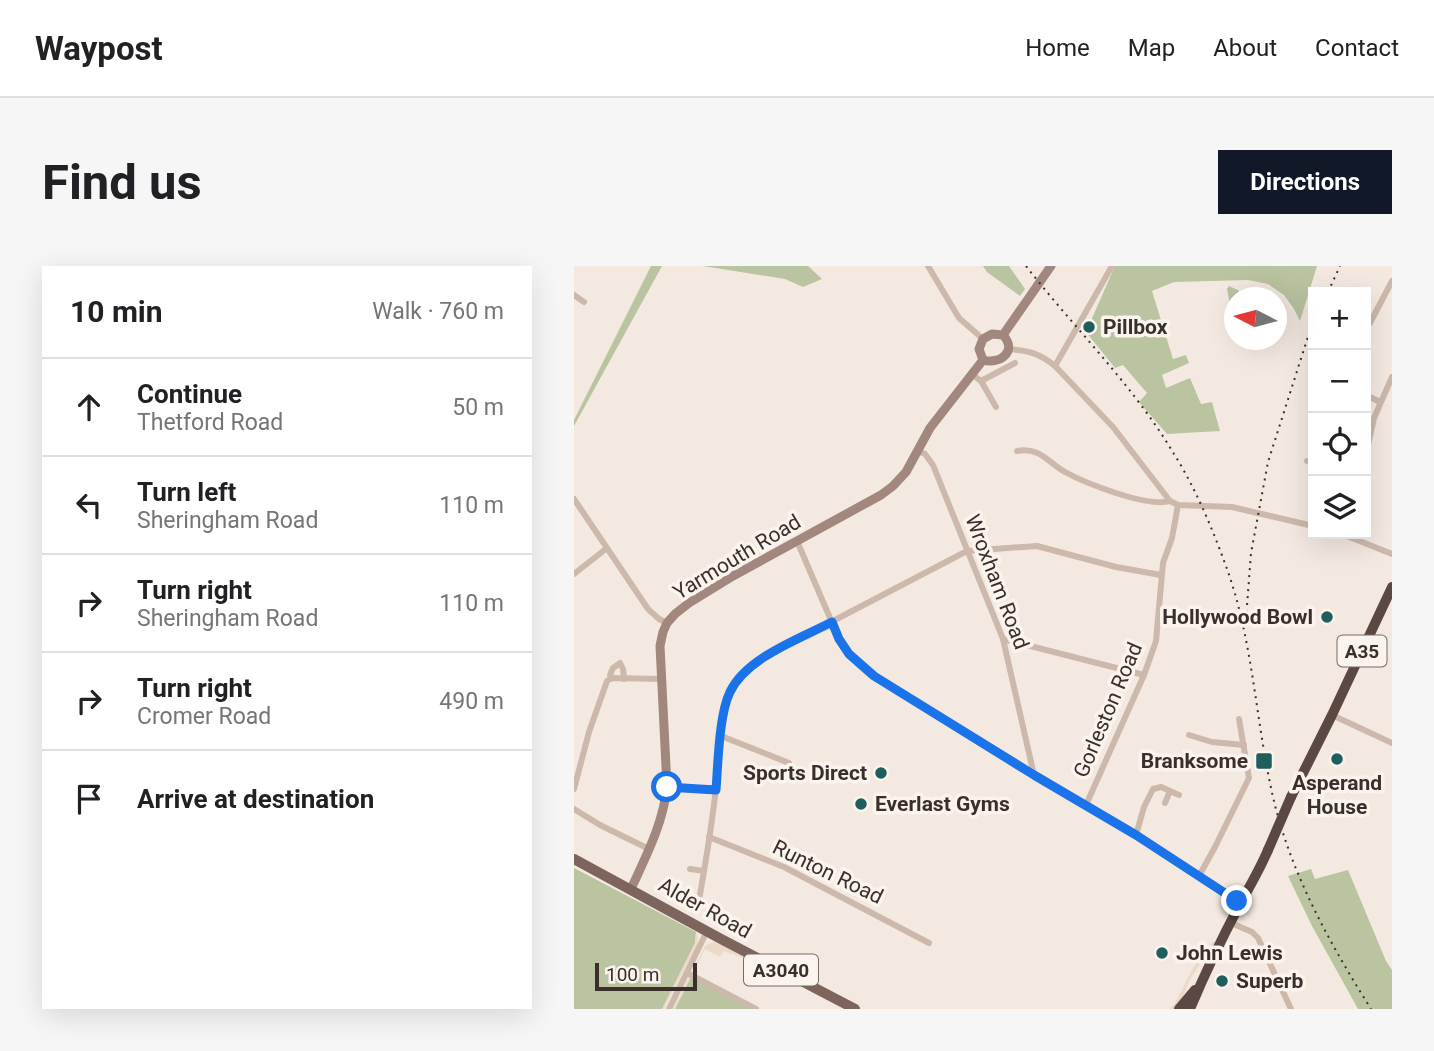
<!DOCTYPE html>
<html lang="en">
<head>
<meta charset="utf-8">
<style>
	body { margin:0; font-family:Roboto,sans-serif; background:#f6f6f6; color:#202124 }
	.controls { position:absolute; right:21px; top:21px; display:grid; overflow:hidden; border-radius:0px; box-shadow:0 7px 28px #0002 }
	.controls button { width:63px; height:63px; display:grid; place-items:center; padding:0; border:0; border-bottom:2px solid #e0e0e0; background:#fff; color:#202124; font:35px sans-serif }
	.compass { position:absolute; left:650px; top:21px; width:63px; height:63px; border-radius:50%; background:#fff; box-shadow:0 7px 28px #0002; rotate:276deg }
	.scale { position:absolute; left:21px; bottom:18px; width:102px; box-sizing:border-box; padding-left:7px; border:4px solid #3b2f2b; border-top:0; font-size:19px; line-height:24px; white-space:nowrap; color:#3b2f2b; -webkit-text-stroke:5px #fbf4ee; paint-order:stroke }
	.stop { position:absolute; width:21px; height:21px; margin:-16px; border:5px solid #1a73e8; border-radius:50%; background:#fff }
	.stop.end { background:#1a73e8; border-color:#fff; box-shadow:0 2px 7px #0008 }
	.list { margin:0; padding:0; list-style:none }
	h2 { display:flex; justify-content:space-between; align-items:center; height:91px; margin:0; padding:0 28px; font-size:30px }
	h2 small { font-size:23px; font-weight:400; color:#757577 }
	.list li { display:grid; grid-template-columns:46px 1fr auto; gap:21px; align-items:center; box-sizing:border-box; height:98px; padding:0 28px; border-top:2px solid #e0e0e0 }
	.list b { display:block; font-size:26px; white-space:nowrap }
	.list p { margin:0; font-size:23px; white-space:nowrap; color:#757577 }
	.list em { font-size:23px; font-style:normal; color:#757577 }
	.icon { flex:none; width:38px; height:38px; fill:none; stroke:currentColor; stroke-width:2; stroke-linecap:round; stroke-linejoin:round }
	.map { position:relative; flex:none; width:818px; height:743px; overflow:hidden; border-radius:0px }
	header { display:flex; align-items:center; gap:42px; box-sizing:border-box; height:98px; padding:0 35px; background:#fff; border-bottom:2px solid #e0e0e0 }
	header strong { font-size:33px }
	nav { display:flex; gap:38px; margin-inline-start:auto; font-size:24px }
	.intro { display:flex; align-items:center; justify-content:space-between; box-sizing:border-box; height:168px; padding:0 42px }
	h1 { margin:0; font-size:49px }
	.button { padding:18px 32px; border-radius:0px; background:#111827; color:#fff; font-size:24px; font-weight:700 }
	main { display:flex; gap:42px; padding:0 42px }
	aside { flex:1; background:#fff; border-radius:0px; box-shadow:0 7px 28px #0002 }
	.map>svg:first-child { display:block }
	.green { fill:#bac4a0 }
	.plaza { fill:#ecd9c8 }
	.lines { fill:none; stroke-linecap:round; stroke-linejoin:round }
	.street { stroke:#cdb8ac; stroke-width:6 }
	.secondary { stroke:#a1877d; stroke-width:9 }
	.primary { stroke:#7d645c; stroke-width:10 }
	.highway { stroke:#5c4842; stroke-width:10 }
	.rail { stroke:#3b2f2b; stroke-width:2; stroke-dasharray:2 5; stroke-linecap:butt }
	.highway-bridge { stroke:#5c4842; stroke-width:10 }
	.route { stroke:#1a73e8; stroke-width:9 }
	.poi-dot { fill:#1f5e5d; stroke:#fbf4ee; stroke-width:2.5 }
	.labels { text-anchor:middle; stroke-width:7; stroke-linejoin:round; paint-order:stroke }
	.shield { fill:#fbf4ee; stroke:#756a66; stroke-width:2 }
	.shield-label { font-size:19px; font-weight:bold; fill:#3b2f2b }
	.poi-label { font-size:21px; font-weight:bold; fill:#3b2f2b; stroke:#fbf4ee; text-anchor:start }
	.street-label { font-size:21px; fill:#3b2f2b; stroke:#fbf4ee }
</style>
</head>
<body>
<header>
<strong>Waypost</strong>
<nav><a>Home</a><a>Map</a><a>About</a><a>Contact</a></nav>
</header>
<div class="intro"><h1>Find us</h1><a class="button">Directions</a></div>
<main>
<aside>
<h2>10 min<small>Walk · 760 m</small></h2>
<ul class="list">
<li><svg class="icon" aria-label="ahead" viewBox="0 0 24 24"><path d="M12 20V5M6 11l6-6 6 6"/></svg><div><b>Continue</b><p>Thetford Road</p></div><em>50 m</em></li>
<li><svg class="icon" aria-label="left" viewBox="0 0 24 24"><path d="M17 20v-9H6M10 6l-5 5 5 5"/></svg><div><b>Turn left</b><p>Sheringham Road</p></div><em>110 m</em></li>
<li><svg class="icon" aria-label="right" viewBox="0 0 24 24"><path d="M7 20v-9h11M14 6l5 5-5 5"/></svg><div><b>Turn right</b><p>Sheringham Road</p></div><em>110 m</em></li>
<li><svg class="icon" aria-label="right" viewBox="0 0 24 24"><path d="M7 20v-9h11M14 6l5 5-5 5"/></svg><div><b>Turn right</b><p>Cromer Road</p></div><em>490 m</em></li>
<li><svg class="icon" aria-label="arrive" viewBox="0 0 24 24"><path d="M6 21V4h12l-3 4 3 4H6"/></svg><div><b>Arrive at destination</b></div></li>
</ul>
</aside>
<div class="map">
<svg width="818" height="743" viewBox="0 0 818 743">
	<rect width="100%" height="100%" fill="#f4e9e1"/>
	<!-- green -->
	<g class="green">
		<path d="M77,0H88L0,160V154Z"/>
		<path d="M129,0H234L248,13L229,21L211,13Z"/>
		<path d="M409,0H435L451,23L446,30L413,6Z"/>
		<path d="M541,0H743L726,55L720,43L710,29L694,18L674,14L600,16L578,25L599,93L612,89L615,97L588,109L592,122L616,112L627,138L638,136L646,165L593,168L565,136L573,127L549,99L541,102L512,66Z"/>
		<path d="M655,20L664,24L669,31L660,32V59L653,23Z"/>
		<path d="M0,602L122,666L121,677L88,743H0Z"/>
		<path d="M737,603L741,613L774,604L812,695L818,704V743H784L738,660L714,610Z"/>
		<path d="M117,711L177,743H101Z"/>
	</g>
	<!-- plaza -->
	<g class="plaza">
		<path d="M122,666L124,671L123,679L90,743H88L121,677Z"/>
		<path d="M639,675L643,678L630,693L616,713L609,731V743H596L601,737L620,700Z"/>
		<path d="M140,676L168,688L190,702L206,706L205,708L185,702L169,692L150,685L146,691L131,683L101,743H99L130,682L132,679Z"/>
	</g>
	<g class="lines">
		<!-- street -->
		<g class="street">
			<path d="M354,0L385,52L409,73"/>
			<path d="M0,29L10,36"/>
			<path d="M796,57L818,15"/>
			<path d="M435,83C455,85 465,87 481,100L539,161L596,235L604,239L658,241L739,260"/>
			<path d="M481,100L538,0"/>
			<path d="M399,109L407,115L422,141"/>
			<path d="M407,115L441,97"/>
			<path d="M792,129L806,136"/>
			<path d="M344,185L351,188L359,199L429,373L460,509"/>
			<path d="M443,185C467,181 473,196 491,206C511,217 574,242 596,235"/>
			<path d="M792,188L800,152L818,111"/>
			<path d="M733,195L739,197"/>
			<path d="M0,233L74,343L85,353L93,357"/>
			<path d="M768,268L818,288"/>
			<path d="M223,275L265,373L275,388L300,410L460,509L562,569L667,637"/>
			<path d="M0,308L33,282"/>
			<path d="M429,373L570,409"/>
			<path d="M38,412L36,409L39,402L46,397L49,403L50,413"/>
			<path d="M758,449L818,477"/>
			<path d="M615,469L638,476L670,479"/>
			<path d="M147,470L215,497"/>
			<path d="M93,521L142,524"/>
			<path d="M0,523L15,466L33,415L38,412L87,413"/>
			<path d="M591,537L596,525"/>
			<path d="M512,539L570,409L582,375L589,297L598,272L604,239"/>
			<path d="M0,543L26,559L75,583"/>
			<path d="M562,569L570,541L579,523L587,521L605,529"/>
			<path d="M135,571L210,601L355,677"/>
			<path d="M116,603L130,605"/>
			<path d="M625,610L641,581L675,512L665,453"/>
			<path d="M124,640C131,600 138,561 142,521C145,496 145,446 156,425C164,410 176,400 190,391L393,285L463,280L542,301L587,309"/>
			<path d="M657,657L678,666L684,672L717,743"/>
			<path d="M113,707L182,743"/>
			<path d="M95,743L133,665"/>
		</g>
		<!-- secondary -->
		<g class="secondary">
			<path d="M418,68L429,69C444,85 426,99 409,94L405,83L409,73Z"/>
			<path d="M429,69L477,0"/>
			<path d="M57,623C72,590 89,558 93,521L86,380L89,366L93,357L101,348L115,337L159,310L307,229L319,220L332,206L356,162L409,94"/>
		</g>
		<!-- primary -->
		<path class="primary" d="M0,593L147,673L281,743"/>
		<!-- highway -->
		<g class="highway">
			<path d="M717,531L758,449L818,321"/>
			<path d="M605,743L621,724"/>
			<path d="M616,743C631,707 648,672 666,638C676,620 686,603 694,584"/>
		</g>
		<!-- rail -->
		<g class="rail">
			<path d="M452,0C501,63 559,119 600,188C622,223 639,264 653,303C678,373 681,445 696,517C712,599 753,673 797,743"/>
			<path d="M754,26L766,0"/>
			<path d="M672,353L677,287L694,196L739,55"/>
		</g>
		<!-- highway-bridge -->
		<path class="highway-bridge" d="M694,584L717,531"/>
	</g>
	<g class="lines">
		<!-- route -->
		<path class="route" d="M93,521L142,524C144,498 145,448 156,426C172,392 225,373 258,356L265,373L275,388L300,410L460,509L562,569L663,635"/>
	</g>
	<!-- markers -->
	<g class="poi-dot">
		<circle cx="515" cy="61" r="7"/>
		<circle cx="753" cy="351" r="7"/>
		<circle cx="763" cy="493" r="7"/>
		<rect x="681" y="486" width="18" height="18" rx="3.5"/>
		<circle cx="307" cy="507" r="7"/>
		<circle cx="287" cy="538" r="7"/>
		<circle cx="588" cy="687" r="7"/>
		<circle cx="648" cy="715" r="7"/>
	</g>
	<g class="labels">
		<!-- shield labels -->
		<g class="shield">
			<rect x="763.5" y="369.5" width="49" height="31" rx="5"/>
			<rect x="170" y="688.5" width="74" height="31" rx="5"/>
		</g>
		<g class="shield-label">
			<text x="788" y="392">A35</text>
			<text x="207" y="711">A3040</text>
		</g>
		<!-- poi labels -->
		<g class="poi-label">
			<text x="529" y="68">Pillbox</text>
			<text x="739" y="358" text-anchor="end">Hollywood Bowl</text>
			<text x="674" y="502" text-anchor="end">Branksome</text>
			<text x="293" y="514" text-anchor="end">Sports Direct</text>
			<text x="763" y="524" text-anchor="middle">Asperand<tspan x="763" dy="24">House</tspan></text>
			<text x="301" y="545">Everlast Gyms</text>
			<text x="602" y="694">John Lewis</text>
			<text x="662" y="722">Superb</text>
		</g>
		<!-- street labels -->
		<g class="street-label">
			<text transform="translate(163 291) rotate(-31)" y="7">Yarmouth Road</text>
			<text transform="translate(423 316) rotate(69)" y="7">Wroxham Road</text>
			<text transform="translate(534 444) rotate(-67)" y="7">Gorleston Road</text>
			<text transform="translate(254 606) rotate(26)" y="7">Runton Road</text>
			<text transform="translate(131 642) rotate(29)" y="7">Alder Road</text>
		</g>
	</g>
</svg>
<div class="controls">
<button>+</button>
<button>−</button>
<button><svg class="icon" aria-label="locate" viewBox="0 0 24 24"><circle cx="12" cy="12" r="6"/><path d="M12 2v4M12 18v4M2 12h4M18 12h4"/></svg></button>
<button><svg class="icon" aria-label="layers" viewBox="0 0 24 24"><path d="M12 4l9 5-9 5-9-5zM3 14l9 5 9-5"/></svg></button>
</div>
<svg class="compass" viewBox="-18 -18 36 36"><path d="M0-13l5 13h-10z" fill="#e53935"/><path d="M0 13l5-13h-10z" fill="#757577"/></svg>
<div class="scale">100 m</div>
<div class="stop" style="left:93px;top:521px"></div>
<div class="stop end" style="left:663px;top:635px"></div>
</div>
</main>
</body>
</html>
